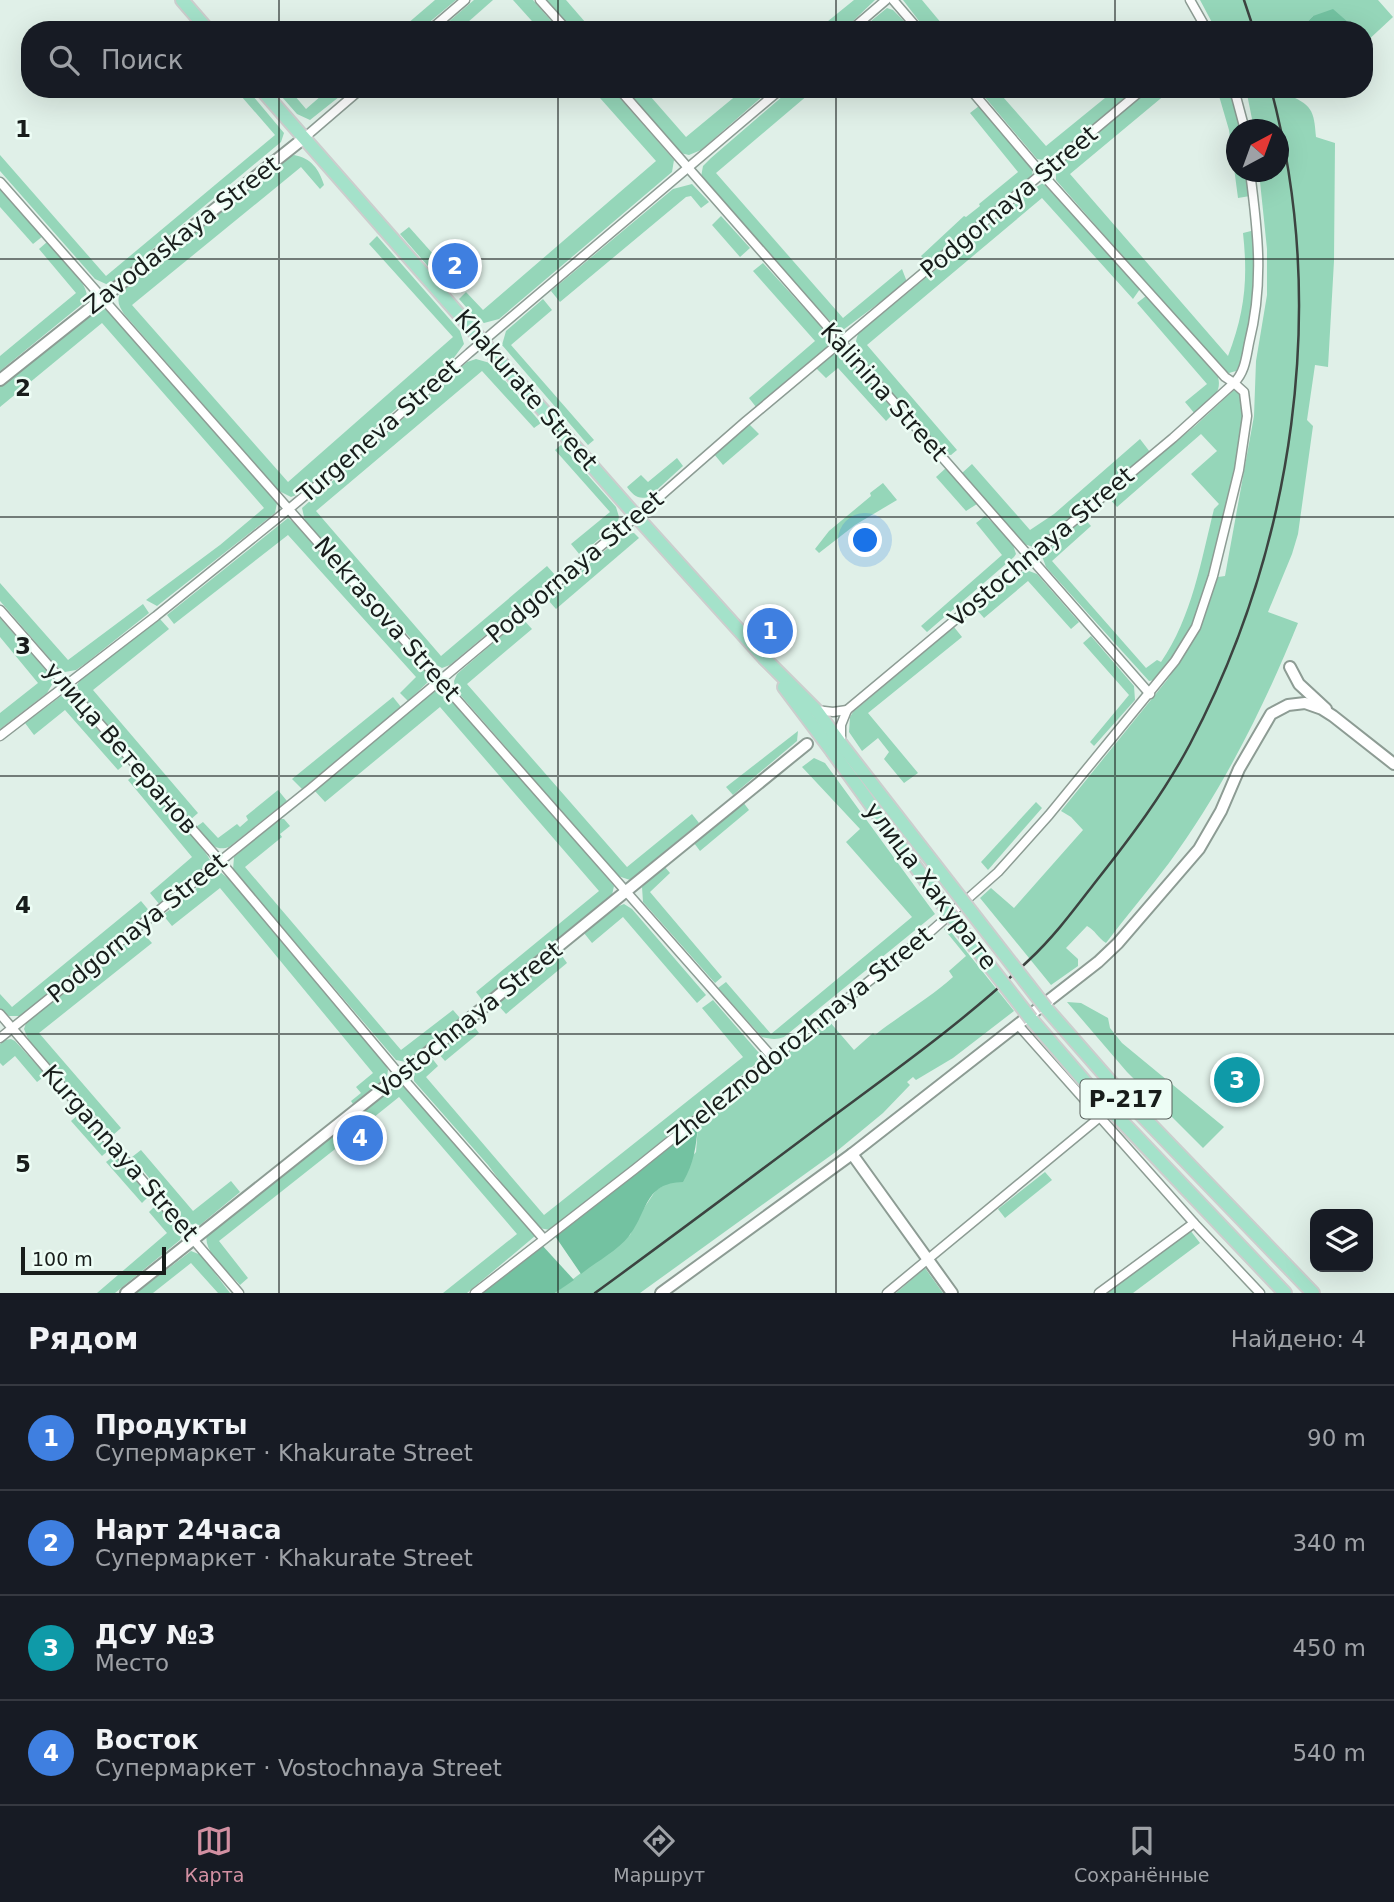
<!DOCTYPE html>
<html lang="ru">
<head>
<meta charset="utf-8">
<style>
	body { margin:0; font-family:"DejaVu Sans",sans-serif; background:#242831; color:#f1f3f6 }
	.controls { position:absolute; right:21px; bottom:21px; display:grid; overflow:hidden; border-radius:14px; box-shadow:0 7px 28px #0002 }
	.controls button { width:63px; height:63px; display:grid; place-items:center; padding:0; border:0; border-bottom:2px solid #363941; background:#171b24; color:#f1f3f6; font:35px sans-serif }
	.compass { position:absolute; left:1226px; top:119px; width:63px; height:63px; border-radius:50%; background:#171b24; box-shadow:0 7px 28px #0002; rotate:41deg }
	.scale { position:absolute; left:21px; bottom:18px; width:145px; box-sizing:border-box; padding-left:7px; border:4px solid #181d1b; border-top:0; font-size:19px; line-height:24px; white-space:nowrap; color:#181d1b; -webkit-text-stroke:5px #edfdf5; paint-order:stroke }
	.you { position:absolute; left:866px; top:541px; width:24px; height:24px; margin:-18px; border:5px solid #fff; border-radius:50%; background:#1a73e8; box-shadow:0 0 0 10px #1a73e833 }
	.badge { display:grid; place-items:center; width:46px; height:46px; border-radius:50%; background:#d290a2; color:#fff; font-size:23px; font-weight:700 }
	.pin { position:absolute; translate:-50% -50%; border:4px solid #fff; box-shadow:0 2px 7px #0006 }
	.list { margin:0; padding:0; list-style:none }
	h2 { display:flex; justify-content:space-between; align-items:center; height:91px; margin:0; padding:0 28px; font-size:30px }
	h2 small { font-size:23px; font-weight:400; color:#9ea1a6 }
	.list li { display:grid; grid-template-columns:46px 1fr auto; gap:21px; align-items:center; box-sizing:border-box; height:105px; padding:0 28px; border-top:2px solid #363941 }
	.list b { display:block; font-size:26px; white-space:nowrap }
	.list p { margin:0; font-size:23px; white-space:nowrap; color:#9ea1a6 }
	.list em { font-size:23px; font-style:normal; color:#9ea1a6 }
	.icon { flex:none; width:38px; height:38px; fill:none; stroke:currentColor; stroke-width:2; stroke-linecap:round; stroke-linejoin:round }
	.map { position:relative; flex:none; width:1394px; height:1293px; overflow:hidden }
	.search { position:absolute; background:#171b24; box-shadow:0 7px 28px #0002; left:21px; right:21px; top:21px; height:77px; display:flex; align-items:center; gap:18px; box-sizing:border-box; padding:0 24px; border-radius:28px; color:#9ea1a6; font-size:26px }
	.sheet { height:511px; background:#171b24 }
	nav { display:flex; justify-content:space-around; align-items:center; box-sizing:border-box; height:98px; border-top:2px solid #363941; background:#171b24; font-size:19px; color:#9ea1a6 }
	nav a { display:grid; justify-items:center; gap:4px }
	nav .on { color:#d290a2 }
	.map>svg:first-child { display:block }
	.green { fill:#95d6b9 }
	.forest { fill:#73c2a1 }
	.lines { fill:none; stroke-linecap:round; stroke-linejoin:round }
	.street-casing { stroke:#8d9c94; stroke-width:11 }
	.secondary-casing { stroke:#8d9c94; stroke-width:14 }
	.primary-casing { stroke:#cccdcd; stroke-width:16 }
	.street { stroke:#fff; stroke-width:8 }
	.secondary { stroke:#fff; stroke-width:10 }
	.primary { stroke:#a4e2ca; stroke-width:12 }
	.rail { stroke:#3c4340; stroke-width:2.5 }
	.primary-bridge-casing { stroke:#cccdcd; stroke-width:16; stroke-linecap:butt }
	.primary-bridge { stroke:#a4e2ca; stroke-width:12 }
	.grid { fill:none; stroke:#181d1b; stroke-width:2; stroke-opacity:0.55 }
	.labels { text-anchor:middle; stroke-width:5; stroke-linejoin:round; paint-order:stroke }
	.shield { fill:#edfdf5; stroke:#58605c; stroke-width:2 }
	.shield-label { font-size:23px; font-weight:bold; fill:#181d1b }
	.street-label { font-size:24px; fill:#181d1b; stroke:#edfdf5 }
	.grid-label { font-size:23px; text-anchor:middle; font-weight:bold; fill:#181d1b; stroke:#edfdf5; stroke-width:5; stroke-linejoin:round; paint-order:stroke }
</style>
</head>
<body>
<div class="map">
<svg width="1394" height="1293" viewBox="0 0 1394 1293">
	<rect width="100%" height="100%" fill="#e0f0e8"/>
	<!-- green -->
	<g class="green">
		<path d="M435,0H456L420,30H400Z"/>
		<path d="M474,0H493L459,30H439Z"/>
		<path d="M513,0H533L559,30H540Z"/>
		<path d="M545,0H566L592,30H571Z"/>
		<path d="M854,0H875L852,22L838,30H817Z"/>
		<path d="M903,0H922L947,30H926Z"/>
		<path d="M1200,0H1378L1393,17L1364,44V30H1357L1356,27L1313,16L1299,30H1216Z"/>
		<path d="M887,8L893,10L913,30H899L893,23L886,30H860Z"/>
		<path d="M235,89H247L284,133L281,142L112,283L106,284L95,279L0,171V155L106,276L275,135Z"/>
		<path d="M275,89H289L306,109L329,89H349L310,120L297,114Z"/>
		<path d="M592,89H612L674,160L672,172L499,319L484,323L475,317L459,299L466,292L483,310L656,161Z"/>
		<path d="M624,89H644L686,137L744,89H771L701,150L689,155L680,153Z"/>
		<path d="M791,89H815L716,173L843,318L902,269L907,282L843,330L834,325L786,275L701,177L703,166L711,158Z"/>
		<path d="M978,89H996L1046,146L1116,89H1135L1060,152C1051,156 1047,162 1037,159Z"/>
		<path d="M1149,89H1172L1070,174L1228,356C1245,312 1248,279 1243,233L1255,230L1256,292L1243,358L1236,371L1229,373L1223,371L1056,180V170L1060,163Z"/>
		<path d="M1217,89H1231L1242,129L1236,130V172H1247L1250,196L1238,198L1229,130Z"/>
		<path d="M1246,89H1286L1285,94C1312,104 1314,110 1316,137L1335,143L1334,261L1328,367L1315,365L1307,420L1313,426L1298,534L1292,554L1268,612L1298,623C1264,707 1223,789 1169,863C1149,890 1126,916 1106,943C1098,938 1095,930 1087,926L1066,948L1078,959V966L1051,985L980,898L991,888L1014,908L1083,830L1071,817L1061,811L1167,680L1182,658L1201,622L1218,577L1225,576L1254,416L1256,361L1267,295V249L1259,172H1278V130L1254,129Z"/>
		<path d="M979,106L1032,168L1033,178L928,264L921,256L964,216L966,217L980,206L979,204L1018,172L970,113Z"/>
		<path d="M294,155C311,158 319,169 324,185L320,189L301,167L132,305L288,482L453,337L369,244L377,236L460,331L464,344L453,359L299,494L291,497L279,491L124,314C119,306 116,301 121,292L289,157Z"/>
		<path d="M1043,183L1140,289L1133,299L1042,198L867,345L957,450L951,455L946,454C927,435 863,372 857,350C855,344 856,340 858,334L1033,189Z"/>
		<path d="M692,184L709,202L701,208L691,196L686,197L560,302L551,291L673,189Z"/>
		<path d="M0,189L43,236L33,244L0,207Z"/>
		<path d="M721,216L750,248L740,257L712,225Z"/>
		<path d="M409,227L442,264L433,272L400,234Z"/>
		<path d="M47,242C59,255 90,283 87,300L0,371V356L76,293L39,249Z"/>
		<path d="M763,263L826,332L829,342L826,349L756,407L749,398L815,341L753,271Z"/>
		<path d="M1146,296L1218,377C1223,395 1207,403 1195,414L1185,402L1207,384L1137,303Z"/>
		<path d="M543,299L552,310L511,345L594,440L588,445L502,345L506,331Z"/>
		<path d="M104,309L109,310L277,503L275,513L157,606L146,600L220,545L264,508L102,323L0,407V386L94,311Z"/>
		<path d="M838,353L847,356L896,411L886,421L838,368L826,378L816,368L832,355Z"/>
		<path d="M476,359L490,363L541,423L534,428L482,371L316,511L441,656L547,566L556,576L450,665L442,668L433,663L305,521L302,508L467,362Z"/>
		<path d="M1234,390L1241,394C1242,404 1244,416 1243,426C1238,469 1196,677 1149,681L1046,567L1042,556L1084,518L1091,526L1052,561L1146,668L1157,660L1161,662C1192,617 1201,561 1214,509L1219,504L1191,474L1217,451L1201,434L1117,507L1108,497L1195,426Z"/>
		<path d="M749,424L759,434L723,465L714,454Z"/>
		<path d="M1140,439L1150,452L1033,547L1024,544L962,473L972,464L1030,530L1054,514Z"/>
		<path d="M561,445L616,507L619,517L617,524L580,555L571,544L610,512L555,450Z"/>
		<path d="M677,458L683,466L650,496C639,501 633,495 627,487L641,475L648,482Z"/>
		<path d="M946,468L977,504L966,511L936,477Z"/>
		<path d="M883,483L897,500L855,525L819,553L815,549L829,531L871,496L870,493Z"/>
		<path d="M985,516L1003,532L1013,545L1016,554L1014,557L927,632L921,626L1002,555L976,523Z"/>
		<path d="M288,518L298,526L428,673V682L408,701L400,693L416,677L288,535L174,624L167,615Z"/>
		<path d="M634,533L639,538L556,609L548,600L624,534Z"/>
		<path d="M1029,571L1037,574L1079,622L1071,629L1028,581L984,618L976,609L1019,572Z"/>
		<path d="M0,583L68,660L143,604L149,613L86,663L76,670L65,672L57,667L0,601Z"/>
		<path d="M0,618L50,675L53,683L47,693L0,729V713L38,683L0,637Z"/>
		<path d="M522,618L532,629L467,684L627,867L692,814L699,823L630,880L618,876L455,689L454,681L457,674Z"/>
		<path d="M160,619L169,629L93,690L198,813L190,820L80,693L77,685L80,680Z"/>
		<path d="M954,627L962,637L868,713L918,773L904,783L884,759L889,752L878,738L862,751L849,732L850,717L853,712Z"/>
		<path d="M1091,636L1134,686L1135,700L1094,746L1090,742L1129,695L1083,643Z"/>
		<path d="M440,690L452,698L614,886L612,895L482,1000L476,992L599,891L440,707L325,802L314,790L434,691Z"/>
		<path d="M61,696L71,700L127,762L118,770L65,710L34,735L25,723Z"/>
		<path d="M393,697L401,707L302,789L292,779Z"/>
		<path d="M798,731L797,741L733,795L726,787Z"/>
		<path d="M814,758L825,763L935,914L784,1037C777,1040 769,1039 762,1037L718,988L726,982L771,1034L912,917L846,842L860,829L802,767Z"/>
		<path d="M136,773C147,786 208,851 210,860L209,863L160,905L150,893L192,857L128,780Z"/>
		<path d="M278,790L287,801L229,847C213,853 206,838 196,827L203,822L218,838L237,824L240,827L248,820L246,816Z"/>
		<path d="M743,802L749,810L700,851L694,843Z"/>
		<path d="M1036,802L1042,808L988,870L981,862Z"/>
		<path d="M280,819H284L290,826L280,834L282,837L245,867L401,1050L453,1010L460,1018L406,1062L396,1060L233,870L234,857Z"/>
		<path d="M664,866L670,873L650,892L722,977L715,983L643,902L642,887Z"/>
		<path d="M220,872L229,879L385,1064L388,1070L387,1077L353,1104L351,1101L361,1093L356,1087L373,1073L220,888L172,926L163,915L214,874Z"/>
		<path d="M141,901L151,913L21,1016H9L0,1009V994L12,1007Z"/>
		<path d="M624,904L632,909L706,995L697,1003L623,917L592,943L584,933L614,908Z"/>
		<path d="M947,927L1014,1011L953,1058L916,1080L913,1077L907,1082L910,1085L883,1113L837,1151L640,1293H555L630,1235L638,1217L656,1190L669,1182L696,1152L698,1125L829,1021L854,1050L873,1033L875,1035C900,1015 930,998 953,977L949,971L966,956L944,929Z"/>
		<path d="M142,932L152,943L39,1033L121,1128L113,1135L29,1041L24,1029L26,1023L36,1014Z"/>
		<path d="M560,953L567,963L506,1014L497,1004Z"/>
		<path d="M713,1000L759,1053L758,1062L562,1223L550,1230L539,1228L515,1201L488,1165L414,1081V1072L431,1057L438,1066L426,1077L544,1215L743,1057L702,1008Z"/>
		<path d="M1067,1002L1081,1003L1108,1018L1110,1028L1122,1043L1224,1127L1203,1148L1127,1072Z"/>
		<path d="M472,1024L479,1033L445,1061L437,1052Z"/>
		<path d="M11,1039L15,1041L46,1075L37,1082L15,1056L3,1066L0,1063V1044L5,1040Z"/>
		<path d="M396,1086H405L535,1236L467,1293H443L517,1234L399,1097L358,1130L351,1121Z"/>
		<path d="M79,1114L110,1149L102,1156L71,1121Z"/>
		<path d="M336,1132L344,1142L219,1241L248,1278L240,1285C229,1272 202,1252 207,1234Z"/>
		<path d="M141,1150L193,1211L231,1181L240,1192L200,1225L187,1224L132,1157Z"/>
		<path d="M115,1155L150,1195L142,1203L106,1162Z"/>
		<path d="M1045,1172L1052,1180L1005,1218L998,1209Z"/>
		<path d="M157,1204L182,1233L180,1240L115,1293H97L167,1233L149,1212Z"/>
		<path d="M1190,1230L1200,1243L1133,1293H1106Z"/>
		<path d="M191,1251L201,1255L230,1293H218L191,1263L153,1293H136Z"/>
		<path d="M925,1268L943,1293H896Z"/>
	</g>
	<!-- forest -->
	<g class="forest">
		<path d="M1333,9L1357,30H1299L1313,16Z"/>
		<path d="M698,1125C696,1147 694,1163 683,1182C644,1183 648,1212 629,1236C617,1251 596,1262 581,1274L555,1236Z"/>
		<path d="M541,1244L574,1280L555,1293H481Z"/>
	</g>
	<g class="lines">
		<!-- street casing -->
		<g class="street-casing">
			<g id="street">
				<path d="M540,0L567,30"/>
				<path d="M893,0L919,30"/>
				<path d="M1190,0L1207,30"/>
				<path d="M430,30L465,0"/>
				<path d="M851,30L886,0"/>
				<path d="M619,89L1150,694"/>
				<path d="M1234,89L1245,130"/>
				<path d="M304,138L361,89"/>
				<path d="M0,182L773,1058"/>
				<path d="M0,610L221,862L400,1075L543,1238"/>
				<path d="M816,710L833,712L847,710"/>
				<path d="M0,736L156,616L290,508L356,453L469,353L781,89"/>
				<path d="M841,744V725L847,710L1173,438L1234,383L1225,377L1043,175L970,89"/>
				<path d="M0,1014L239,1293"/>
				<path d="M1018,1025L1194,1223L1260,1293"/>
				<path d="M0,1038L310,789L650,505L745,422L1143,89"/>
				<path d="M475,1293L635,1169L929,933L998,872L1049,815L1175,661L1196,627L1213,576L1239,470L1247,416L1244,392L1234,383C1245,372 1246,358 1249,343C1264,283 1258,232 1250,172"/>
				<path d="M887,1293L1100,1117"/>
				<path d="M1099,1293L1194,1223"/>
			</g>
		</g>
		<!-- secondary casing -->
		<g class="secondary-casing">
			<g id="secondary">
				<path d="M0,380L304,138"/>
				<path d="M1290,667L1299,684L1326,709"/>
				<path d="M852,1154L952,1293"/>
				<path d="M126,1293L415,1063L807,744"/>
				<path d="M661,1293L852,1154L1098,962L1118,943L1199,849L1221,811L1239,769L1271,714L1288,705L1305,703L1322,709L1333,716L1394,764"/>
			</g>
		</g>
		<!-- primary casing -->
		<g class="primary-casing">
			<g id="primary">
				<path d="M182,0L208,30"/>
				<path d="M261,89L636,516L764,658L816,710L841,744"/>
				<path d="M784,687L832,751"/>
				<path d="M1046,1008L1124,1097L1313,1293"/>
				<path d="M1031,1019L1094,1092L1285,1293"/>
			</g>
		</g>
		<!-- street -->
		<use href="#street" class="street"/>
		<!-- secondary -->
		<use href="#secondary" class="secondary"/>
		<!-- primary -->
		<use href="#primary" class="primary"/>
		<!-- rail -->
		<g class="rail">
			<path d="M1244,0L1254,30"/>
			<path d="M595,1293C672,1237 748,1180 824,1123C894,1071 966,1020 1029,960C1055,936 1076,907 1097,880C1131,837 1164,793 1190,744C1294,546 1329,307 1271,89"/>
		</g>
		<!-- primary-bridge casing -->
		<g class="primary-bridge-casing">
			<g id="primary-bridge">
				<path d="M841,744L1046,1008"/>
				<path d="M832,751L957,924L1031,1019"/>
			</g>
		</g>
		<!-- primary-bridge -->
		<use href="#primary-bridge" class="primary-bridge"/>
	</g>
	<!-- grid -->
	<path class="grid" d="M279,0V30M558,0V30M836,0V30M1115,0V30M279,89V1293M558,89V1293M836,89V1293M1115,89V1293M0,259H1394M0,517H1394M0,776H1394M0,1034H1394"/>
	<g class="labels">
		<!-- shield labels -->
		<rect class="shield" x="1080.5" y="1079.5" width="91" height="39" rx="5"/>
		<g class="shield-label">
			<text x="1126" y="1107">Р-217</text>
		</g>
		<!-- street labels -->
		<g class="street-label">
			<text transform="translate(1009 202) rotate(-40)" y="8">Podgornaya Street</text>
			<text transform="translate(182 235) rotate(-38)" y="8">Zavodaskaya Street</text>
			<text transform="translate(526 390) rotate(49)" y="8">Khakurate Street</text>
			<text transform="translate(884 392) rotate(48)" y="8">Kalinina Street</text>
			<text transform="translate(379 431) rotate(-41)" y="8">Turgeneva Street</text>
			<text transform="translate(1041 547) rotate(-40)" y="8">Vostochnaya Street</text>
			<text transform="translate(575 567) rotate(-40)" y="8">Podgornaya Street</text>
			<text transform="translate(387 619) rotate(49)" y="8">Nekrasova Street</text>
			<text transform="translate(121 748) rotate(49)" y="8">улица Ветеранов</text>
			<text transform="translate(931 886) rotate(53)" y="8">улица Хакурате</text>
			<text transform="translate(137 928) rotate(-39)" y="8">Podgornaya Street</text>
			<text transform="translate(468 1020) rotate(-39)" y="8">Vostochnaya Street</text>
			<text transform="translate(800 1036) rotate(-39)" y="8">Zheleznodorozhnaya Street</text>
			<text transform="translate(120 1153) rotate(49)" y="8">Kurgannaya Street</text>
		</g>
	</g>
	<g class="grid-label">
		<text x="23" y="137">1</text>
		<text x="23" y="396">2</text>
		<text x="23" y="654">3</text>
		<text x="23" y="913">4</text>
		<text x="23" y="1172">5</text>
	</g>
</svg>
<div class="controls">
<button><svg class="icon" aria-label="layers" viewBox="0 0 24 24"><path d="M12 4l9 5-9 5-9-5zM3 14l9 5 9-5"/></svg></button>
</div>
<svg class="compass" viewBox="-18 -18 36 36"><path d="M0-13l5 13h-10z" fill="#e53935"/><path d="M0 13l5-13h-10z" fill="#9ea1a6"/></svg>
<div class="scale">100 m</div>
<div class="you"></div>
<div class="pin badge" style="left:770px;top:631px;background:#3f7fe0">1</div>
<div class="pin badge" style="left:455px;top:266px;background:#3f7fe0">2</div>
<div class="pin badge" style="left:1237px;top:1080px;background:#0f9aa8">3</div>
<div class="pin badge" style="left:360px;top:1138px;background:#3f7fe0">4</div>
<div class="search"><svg class="icon" aria-label="search" viewBox="0 0 24 24"><circle cx="10" cy="10" r="6"/><path d="M15 15l6 6"/></svg>Поиск</div>
</div>
<section class="sheet">
<h2>Рядом<small>Найдено: 4</small></h2>
<ul class="list">
<li><span class="badge" style="background:#3f7fe0">1</span><div><b>Продукты</b><p>Супермаркет · Khakurate Street</p></div><em>90 m</em></li>
<li><span class="badge" style="background:#3f7fe0">2</span><div><b>Нарт 24часа</b><p>Супермаркет · Khakurate Street</p></div><em>340 m</em></li>
<li><span class="badge" style="background:#0f9aa8">3</span><div><b>ДСУ №3</b><p>Место</p></div><em>450 m</em></li>
<li><span class="badge" style="background:#3f7fe0">4</span><div><b>Восток</b><p>Супермаркет · Vostochnaya Street</p></div><em>540 m</em></li>
</ul>
</section>
<nav>
<a class="on"><svg class="icon" aria-label="map" viewBox="0 0 24 24"><path d="M3 6l6-2 6 2 6-2v14l-6 2-6-2-6 2zM9 4v14M15 6v14"/></svg>Карта</a>
<a><svg class="icon" aria-label="directions" viewBox="0 0 24 24"><path d="M12 3l9 9-9 9-9-9zM9 14v-3h6M13 9l2 2-2 2"/></svg>Маршрут</a>
<a><svg class="icon" aria-label="saved" viewBox="0 0 24 24"><path d="M7 4h10v16l-5-4-5 4z"/></svg>Сохранённые</a>
</nav>
</body>
</html>
